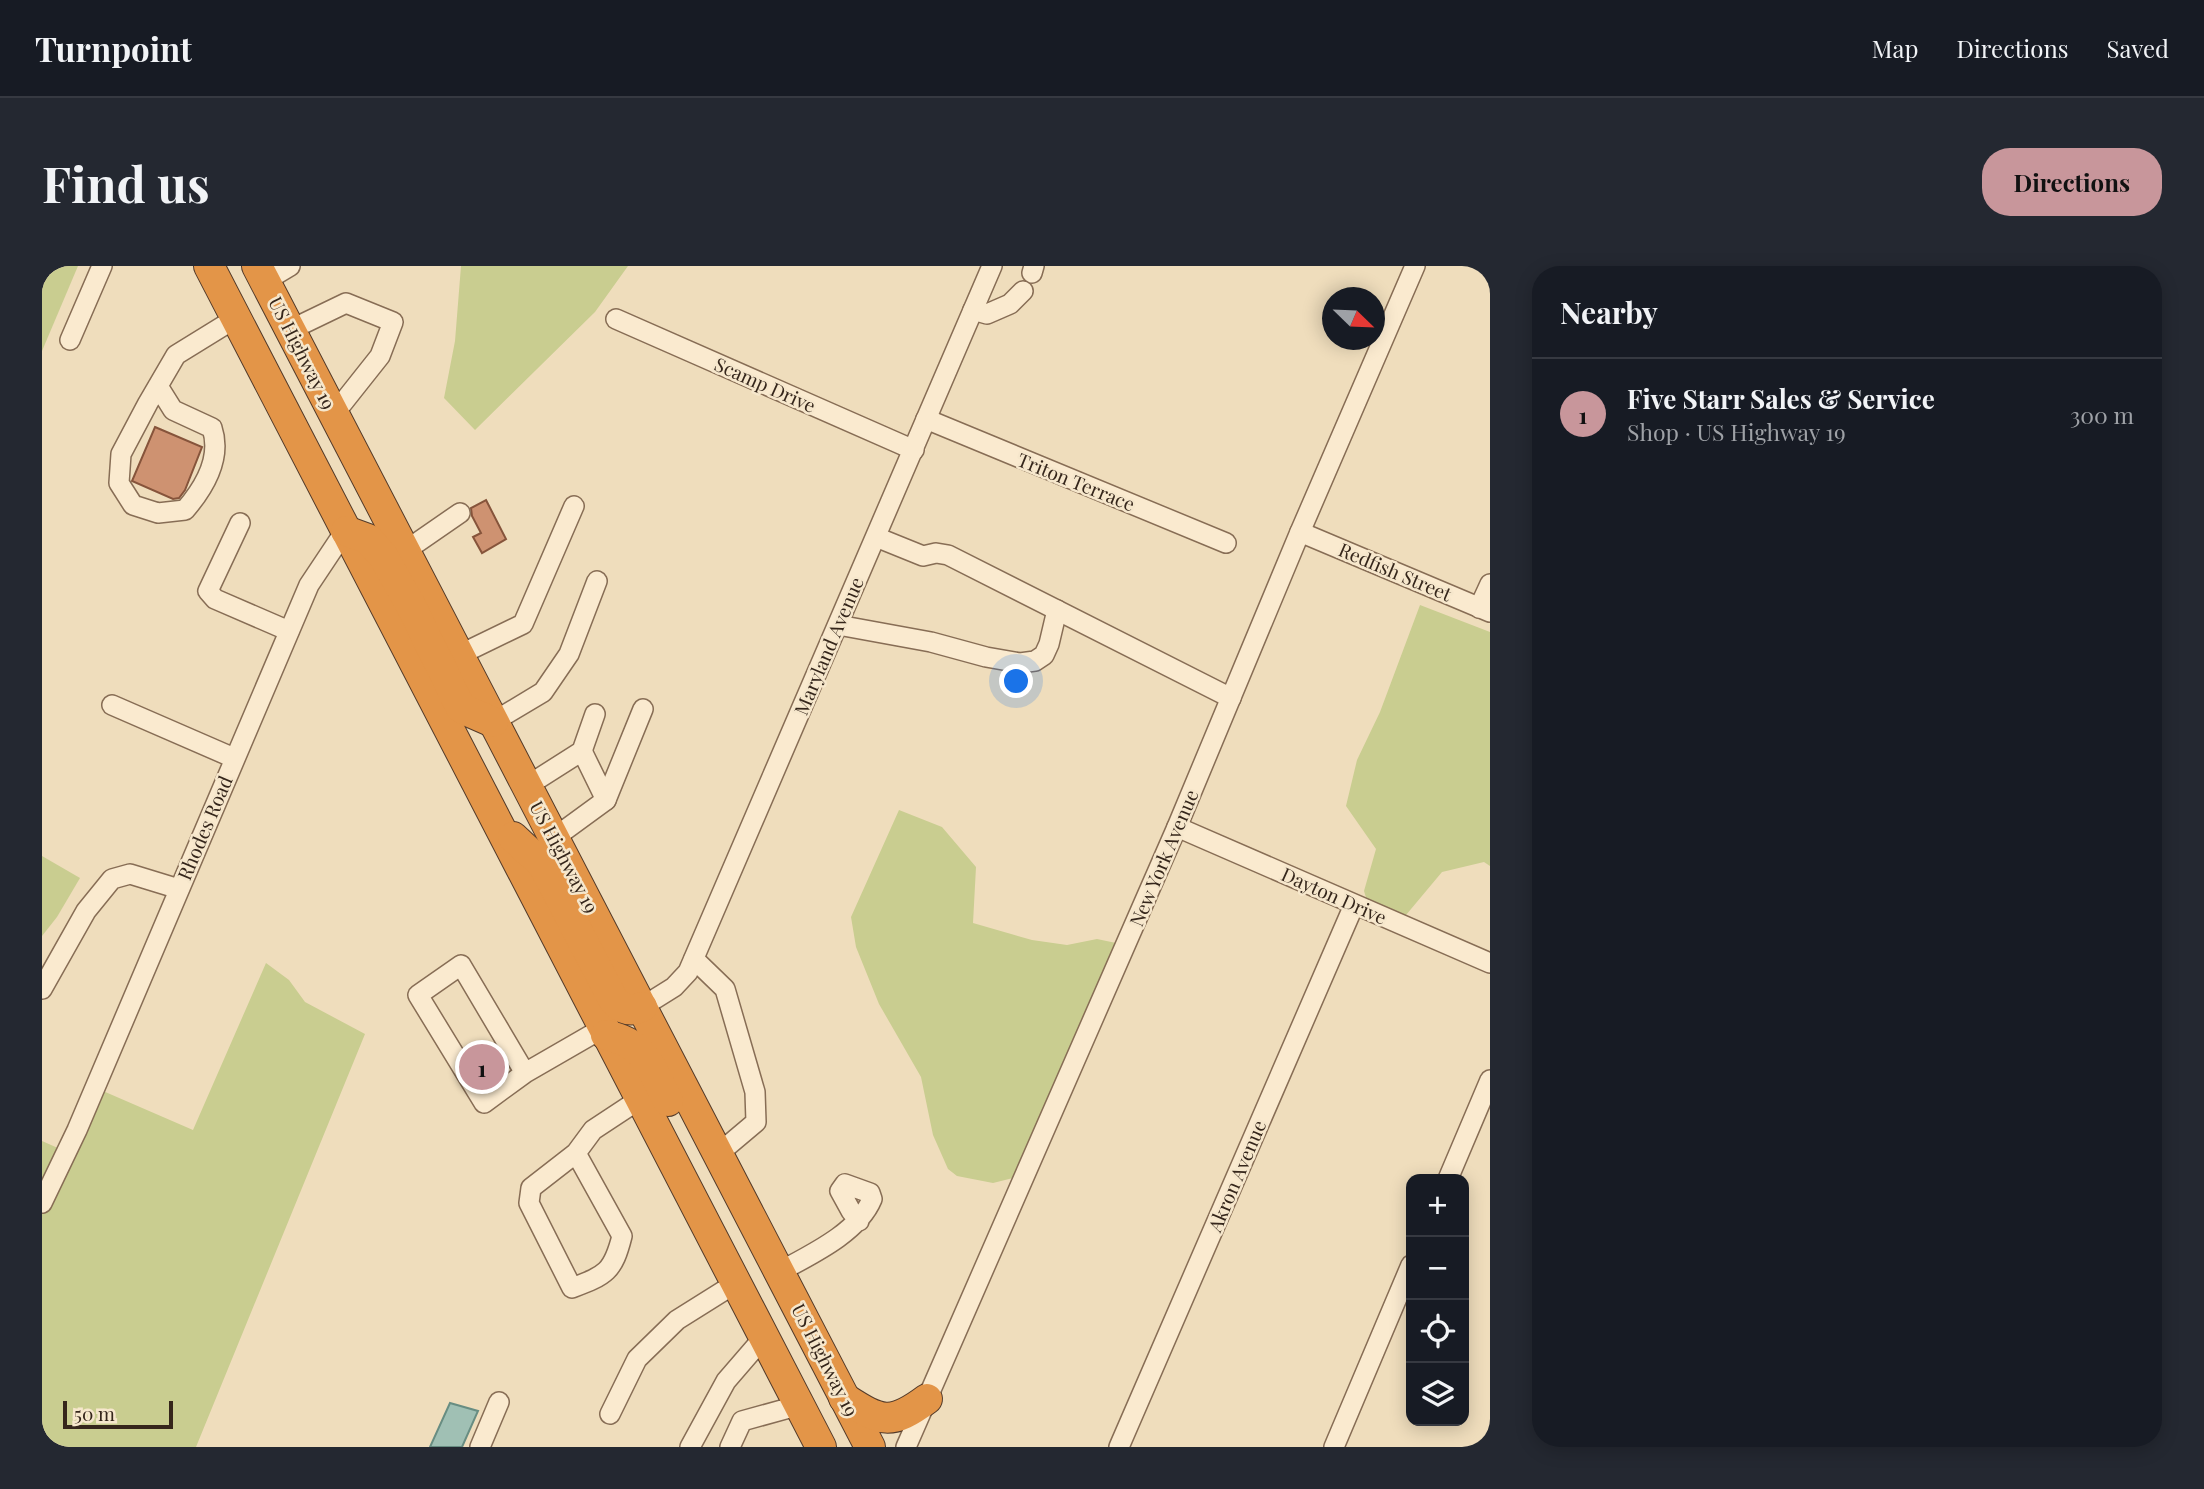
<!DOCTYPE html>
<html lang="en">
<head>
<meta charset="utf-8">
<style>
	body { margin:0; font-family:"Playfair Display",serif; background:#242831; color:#f1f3f6 }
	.controls { position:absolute; right:21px; bottom:21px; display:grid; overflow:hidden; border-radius:14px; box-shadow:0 4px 18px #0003 }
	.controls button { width:63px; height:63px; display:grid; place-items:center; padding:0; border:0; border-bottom:2px solid #363941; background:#171b24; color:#f1f3f6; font:35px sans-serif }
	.compass { position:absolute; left:1280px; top:21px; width:63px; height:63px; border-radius:50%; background:#171b24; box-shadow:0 4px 18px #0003; rotate:113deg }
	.scale { position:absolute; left:21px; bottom:18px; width:110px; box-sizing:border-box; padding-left:7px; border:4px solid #35261b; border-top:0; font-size:19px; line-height:24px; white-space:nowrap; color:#35261b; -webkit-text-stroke:5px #f6e7cc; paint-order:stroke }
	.you { position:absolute; left:975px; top:416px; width:24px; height:24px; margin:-18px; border:5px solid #fff; border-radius:50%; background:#1a73e8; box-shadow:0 0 0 10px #1a73e833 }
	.badge { display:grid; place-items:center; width:46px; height:46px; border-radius:50%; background:#c8969b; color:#111; font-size:23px; font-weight:700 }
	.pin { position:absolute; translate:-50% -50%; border:4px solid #fff; box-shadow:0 2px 7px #0006 }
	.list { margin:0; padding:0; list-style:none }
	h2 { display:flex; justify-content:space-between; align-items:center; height:91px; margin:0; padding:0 28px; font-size:30px }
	h2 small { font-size:23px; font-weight:400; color:#9ea1a6 }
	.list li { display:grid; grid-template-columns:46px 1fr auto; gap:21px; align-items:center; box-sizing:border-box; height:112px; padding:0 28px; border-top:2px solid #363941 }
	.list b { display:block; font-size:26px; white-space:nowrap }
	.list p { margin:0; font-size:23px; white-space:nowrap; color:#9ea1a6 }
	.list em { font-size:23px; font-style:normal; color:#9ea1a6 }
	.icon { flex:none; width:38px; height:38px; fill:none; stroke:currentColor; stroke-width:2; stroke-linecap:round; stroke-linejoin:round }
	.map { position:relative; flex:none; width:1448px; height:1181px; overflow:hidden; border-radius:28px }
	header { display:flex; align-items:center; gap:42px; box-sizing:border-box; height:98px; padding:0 35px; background:#171b24; border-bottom:2px solid #363941 }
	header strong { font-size:33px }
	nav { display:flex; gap:38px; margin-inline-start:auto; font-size:24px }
	.intro { display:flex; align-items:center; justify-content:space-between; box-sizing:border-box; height:168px; padding:0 42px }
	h1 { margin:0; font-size:49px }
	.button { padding:18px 32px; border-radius:28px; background:#c8969b; color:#111; font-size:24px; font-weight:700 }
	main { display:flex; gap:42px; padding:0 42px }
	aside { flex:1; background:#171b24; border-radius:28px; box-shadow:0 4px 18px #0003 }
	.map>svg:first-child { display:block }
	.green { fill:#c9cd90 }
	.water { fill:#a0c0b4; stroke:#688d82; stroke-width:2 }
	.building { fill:#ce9271; stroke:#86543b; stroke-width:2 }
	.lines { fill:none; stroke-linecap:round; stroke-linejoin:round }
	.minor-casing { stroke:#876d55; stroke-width:22 }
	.highway-casing { stroke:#543b2a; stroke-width:32 }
	.minor { stroke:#faeacf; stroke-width:19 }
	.highway { stroke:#e39548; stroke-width:30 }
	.labels { text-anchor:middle; stroke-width:5; stroke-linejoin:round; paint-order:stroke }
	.street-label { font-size:19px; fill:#35261b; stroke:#f6e7cc }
</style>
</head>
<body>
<header>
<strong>Turnpoint</strong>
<nav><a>Map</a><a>Directions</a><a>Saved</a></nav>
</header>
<div class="intro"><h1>Find us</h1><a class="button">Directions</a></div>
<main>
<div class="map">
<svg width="1448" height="1181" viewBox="0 0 1448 1181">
	<rect width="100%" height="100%" fill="#efddbc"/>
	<!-- green -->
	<g class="green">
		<path d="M0,0H36L0,85Z"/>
		<path d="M419,0H586L553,46L433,164L402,132L413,75Z"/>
		<path d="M1378,339L1448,366V600L1442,596L1400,606L1364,649L1330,651L1322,625L1334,583L1304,540L1315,494L1338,446Z"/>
		<path d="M857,544L900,561L934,601L931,657L990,674L1025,679L1055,673L1074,677L971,912L951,917L915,910L906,903L891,869L879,811L837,738L814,681L809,651Z"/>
		<path d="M0,590L38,612L15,651L0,670Z"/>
		<path d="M224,697L247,714L263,736L323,768L154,1181H0V875L34,890L61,825L151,864Z"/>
	</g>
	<!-- water -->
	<path class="water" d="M408,1137L436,1145L420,1181H388Z"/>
	<!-- building -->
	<g class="building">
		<path d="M113,161L160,181L143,224L137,232L131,233L90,215Z"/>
		<path d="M444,234L464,273L440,287L431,271L439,267L430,250L429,242Z"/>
	</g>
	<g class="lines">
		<!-- minor casing -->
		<g class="minor-casing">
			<g id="minor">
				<path d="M990,7L992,0"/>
				<path d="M223,15L248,0"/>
				<path d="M931,44L945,48L968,38L981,25"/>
				<path d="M574,53L872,184"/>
				<path d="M248,64L304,37L351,56L338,90L292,148"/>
				<path d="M28,74L60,0"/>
				<path d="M116,120L131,144L170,162C180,192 162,222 143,244L116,247L91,239L77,217L79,188L106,137L134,89L194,52"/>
				<path d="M884,153L1184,277"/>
				<path d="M198,257L166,325L173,333L247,365"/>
				<path d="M1258,266L1448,346"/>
				<path d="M834,271L881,290L894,287L906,289L1189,432"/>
				<path d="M363,285L418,247"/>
				<path d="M1437,342L1448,318"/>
				<path d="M796,359L889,376L944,391L978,397L993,395L1002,389L1007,378L1015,344"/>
				<path d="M417,389L481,358L532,240"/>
				<path d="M70,439L192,492"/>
				<path d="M451,456L501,426L527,388L555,315"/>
				<path d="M540,485L564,534"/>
				<path d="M485,520L540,485L553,448"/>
				<path d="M1135,561L1448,697"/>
				<path d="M512,572L564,534L601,443"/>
				<path d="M652,693L683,723L713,826L714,856L676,888"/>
				<path d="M0,723L44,645L70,613L88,608L137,623"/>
				<path d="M600,741L632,721L646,706L950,0"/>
				<path d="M483,807L442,837L376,729L419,699L483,807L561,762"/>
				<path d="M534,887L489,922L487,937L530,1022C564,1009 571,1006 580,970L534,887L551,864L598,833"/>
				<path d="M1406,913L1448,814"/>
				<path d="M0,937L35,864L267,319L303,265"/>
				<path d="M737,1006C768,989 816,967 830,933L828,927L803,918L798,925L809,945L817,955"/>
				<path d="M568,1148L595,1093L635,1054L694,1017"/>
				<path d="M438,1181L457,1136"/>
				<path d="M648,1181L684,1115L722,1071"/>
				<path d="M688,1181L700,1155L758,1139"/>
				<path d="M864,1181L1135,561L1258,266L1373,0"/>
				<path d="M1077,1181L1312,639"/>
				<path d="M1292,1181L1369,999"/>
			</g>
		</g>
		<!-- highway casing -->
		<g class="highway-casing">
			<g id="highway">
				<path d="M167,0L779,1181"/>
				<path d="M215,0L828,1181"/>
				<path d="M304,265L326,273L341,290L368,338L419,442L451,456"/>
				<path d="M471,571L501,599L571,733C579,743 588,746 600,741"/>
				<path d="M564,769C605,778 608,801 626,835"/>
				<path d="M802,1132C839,1156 849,1160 885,1133"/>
			</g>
		</g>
		<!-- minor -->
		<use href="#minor" class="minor"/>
		<!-- highway -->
		<use href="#highway" class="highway"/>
	</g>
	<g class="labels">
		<!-- street labels -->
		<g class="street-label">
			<text transform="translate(260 87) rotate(63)" y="7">US Highway 19</text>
			<text transform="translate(723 119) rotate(24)" y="7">Scamp Drive</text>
			<text transform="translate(1034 216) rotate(22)" y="7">Triton Terrace</text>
			<text transform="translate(1353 306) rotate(23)" y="7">Redfish Street</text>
			<text transform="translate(787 380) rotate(-67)" y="7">Maryland Avenue</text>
			<text transform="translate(163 562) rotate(-67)" y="7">Rhodes Road</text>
			<text transform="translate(522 591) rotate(62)" y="7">US Highway 19</text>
			<text transform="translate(1122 592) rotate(-67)" y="7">New York Avenue</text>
			<text transform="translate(1292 630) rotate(24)" y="7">Dayton Drive</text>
			<text transform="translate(1195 910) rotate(-67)" y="7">Akron Avenue</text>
			<text transform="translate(783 1094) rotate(63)" y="7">US Highway 19</text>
		</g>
	</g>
</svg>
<div class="controls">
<button>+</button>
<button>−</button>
<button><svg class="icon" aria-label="locate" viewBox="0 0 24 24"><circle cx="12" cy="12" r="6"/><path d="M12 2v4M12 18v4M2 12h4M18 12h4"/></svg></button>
<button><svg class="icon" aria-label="layers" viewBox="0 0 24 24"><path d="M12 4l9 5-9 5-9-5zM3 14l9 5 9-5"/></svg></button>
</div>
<svg class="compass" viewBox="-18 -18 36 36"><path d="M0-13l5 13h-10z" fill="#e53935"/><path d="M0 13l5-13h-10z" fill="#9ea1a6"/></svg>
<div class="scale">50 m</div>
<div class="you"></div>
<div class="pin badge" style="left:440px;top:801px">1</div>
</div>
<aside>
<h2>Nearby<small></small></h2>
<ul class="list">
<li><span class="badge">1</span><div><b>Five Starr Sales &amp; Service</b><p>Shop · US Highway 19</p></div><em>300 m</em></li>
</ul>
</aside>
</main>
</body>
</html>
